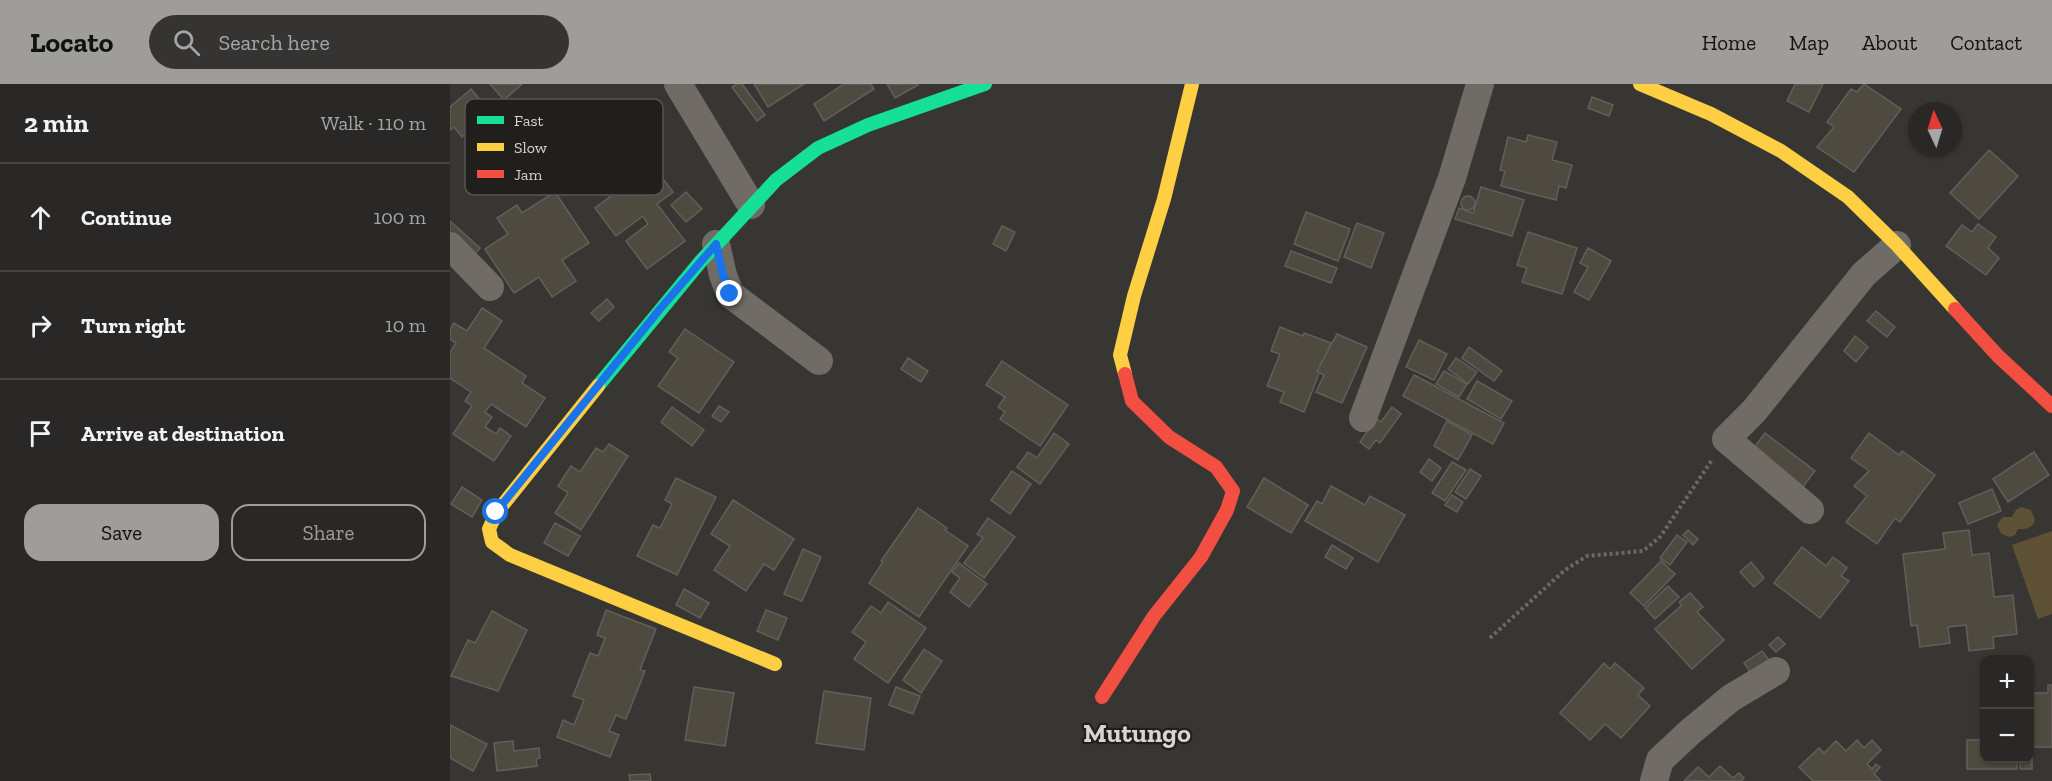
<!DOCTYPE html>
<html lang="en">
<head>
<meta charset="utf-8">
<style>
	body { margin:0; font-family:"Zilla Slab",serif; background:#363432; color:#f1f3f6 }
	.controls { position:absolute; right:18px; bottom:18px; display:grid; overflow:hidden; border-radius:12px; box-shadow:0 2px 4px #0004 }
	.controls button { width:54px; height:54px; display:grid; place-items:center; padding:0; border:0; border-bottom:2px solid #464443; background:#2a2826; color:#f1f3f6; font:30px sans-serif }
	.compass { position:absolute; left:1458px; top:18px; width:54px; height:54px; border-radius:50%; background:#2a2826; box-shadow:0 2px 4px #0004; rotate:356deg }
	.stop { position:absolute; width:18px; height:18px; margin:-14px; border:4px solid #1a73e8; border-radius:50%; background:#fff }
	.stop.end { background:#1a73e8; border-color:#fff; box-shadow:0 2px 6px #0008 }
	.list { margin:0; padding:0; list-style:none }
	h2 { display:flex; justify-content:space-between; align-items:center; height:78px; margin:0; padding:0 24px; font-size:26px }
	h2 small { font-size:20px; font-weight:400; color:#a5a6a7 }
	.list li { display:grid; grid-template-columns:39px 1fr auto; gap:18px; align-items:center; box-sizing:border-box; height:108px; padding:0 24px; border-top:2px solid #464443 }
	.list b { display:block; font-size:22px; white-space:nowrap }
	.list em { font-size:20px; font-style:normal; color:#a5a6a7 }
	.actions { display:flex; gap:12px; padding:18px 24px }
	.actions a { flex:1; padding:14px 0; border:2px solid #9f9d9a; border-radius:18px; text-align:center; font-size:21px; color:#9f9d9a }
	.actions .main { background:#9f9d9a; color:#111 }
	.icon { flex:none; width:33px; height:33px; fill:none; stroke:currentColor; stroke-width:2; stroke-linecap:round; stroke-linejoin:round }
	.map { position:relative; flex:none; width:1602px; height:697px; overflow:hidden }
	header { display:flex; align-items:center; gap:36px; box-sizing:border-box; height:84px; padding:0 30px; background:#9f9d9a; color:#111 }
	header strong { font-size:28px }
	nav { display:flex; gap:33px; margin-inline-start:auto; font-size:21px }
	.search { width:420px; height:54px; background:#363432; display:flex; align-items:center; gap:15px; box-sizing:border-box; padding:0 21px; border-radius:33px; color:#a5a6a7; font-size:22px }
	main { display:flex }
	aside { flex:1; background:#2a2826 }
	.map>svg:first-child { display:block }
	.green { fill:#5e5136 }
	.building { fill:#4f4a3f; stroke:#615f5c; stroke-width:1.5 }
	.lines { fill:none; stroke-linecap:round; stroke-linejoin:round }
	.path { stroke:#6c6963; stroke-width:4; stroke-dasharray:3 3; stroke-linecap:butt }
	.street { stroke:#706c65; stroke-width:28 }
	.fast { stroke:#16e098; stroke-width:14 }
	.slow { stroke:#ffcf43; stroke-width:14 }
	.jam { stroke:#f24e42; stroke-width:14 }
	.route { stroke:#1a73e8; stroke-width:8 }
	.labels { text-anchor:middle; stroke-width:4.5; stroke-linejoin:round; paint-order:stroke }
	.district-label { font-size:26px; font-weight:bold; fill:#d7d5d2; stroke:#201f1c }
	.key { fill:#201f1c; stroke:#575653; stroke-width:1.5 }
	.key-label { font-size:16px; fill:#d7d5d2 }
</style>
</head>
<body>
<header>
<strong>Locato</strong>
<div class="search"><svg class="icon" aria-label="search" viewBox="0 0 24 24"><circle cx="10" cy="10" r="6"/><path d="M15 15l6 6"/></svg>Search here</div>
<nav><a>Home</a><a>Map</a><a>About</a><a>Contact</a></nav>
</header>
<main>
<aside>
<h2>2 min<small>Walk · 110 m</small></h2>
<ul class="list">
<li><svg class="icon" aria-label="ahead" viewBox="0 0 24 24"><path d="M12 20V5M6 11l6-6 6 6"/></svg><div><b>Continue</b></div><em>100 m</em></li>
<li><svg class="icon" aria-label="right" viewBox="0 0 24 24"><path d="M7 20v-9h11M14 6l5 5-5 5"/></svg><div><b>Turn right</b></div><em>10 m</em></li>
<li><svg class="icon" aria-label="arrive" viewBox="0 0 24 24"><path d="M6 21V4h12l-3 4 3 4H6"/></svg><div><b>Arrive at destination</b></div></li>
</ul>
<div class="actions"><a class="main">Save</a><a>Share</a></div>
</aside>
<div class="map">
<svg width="1602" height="697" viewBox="0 0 1602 697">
	<rect width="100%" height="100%" fill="#383633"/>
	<!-- green -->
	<g class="green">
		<path d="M1571,423L1581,426L1585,436C1582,444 1577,446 1568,445L1565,451L1560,453L1551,450L1547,441L1553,433H1562L1566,426Z"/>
		<path d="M1602,447V530L1588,535L1562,461Z"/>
	</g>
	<!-- building -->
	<g class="building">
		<path d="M40,0H72L54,16Z"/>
		<path d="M287,0H292L315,31L307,37L282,3Z"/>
		<path d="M304,0H354L318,23Z"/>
		<path d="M394,0H421L424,5L374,37L364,20Z"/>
		<path d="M437,0H467L468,1L445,14Z"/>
		<path d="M1345,0H1373L1359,28L1337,17Z"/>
		<path d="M1414,0L1451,25L1404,88L1367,63L1384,43L1377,38L1401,5L1407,8Z"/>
		<path d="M21,5L40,28L12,53L4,43L0,46V23Z"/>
		<path d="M1142,13L1163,21L1159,32L1138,24Z"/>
		<path d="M1078,51L1107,58L1102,76L1122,81L1116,104L1109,102L1106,116L1051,102L1055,87L1050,86L1058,53L1076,58Z"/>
		<path d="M1539,66L1568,92L1529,135L1500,109Z"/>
		<path d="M192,67L223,108L207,120L235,157L197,185L176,157L198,140L193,132L166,152L145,124L178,99L167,85Z"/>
		<path d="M1031,103L1074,116L1062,152L1005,135L1009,124L1023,129Z"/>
		<path d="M105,108L139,159L112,176L126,197L102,213L89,193L64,209L35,165L58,150L47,134L67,121L72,129Z"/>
		<path d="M236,108L252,125L236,138L221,121Z"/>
		<circle cx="1018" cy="119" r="7"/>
		<path d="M856,128L900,145L888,177L844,160Z"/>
		<path d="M0,137L30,164L22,173L0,153Z"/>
		<path d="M907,139L934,149L921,184L894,173Z"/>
		<path d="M1528,140L1546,153L1538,164L1549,174L1536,191L1496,162L1512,141L1522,148Z"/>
		<path d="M552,142L565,148L556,167L543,160Z"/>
		<path d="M1078,148L1127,164L1112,210L1072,198L1077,184L1067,181Z"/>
		<path d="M1138,164L1161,177L1139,216L1124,208L1138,183L1130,179Z"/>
		<path d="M841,167L887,184L881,199L835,182Z"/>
		<path d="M157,215L164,223L149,237L141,229Z"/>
		<path d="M32,224L52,237L34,264L76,292L72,299L95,314L76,343L41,320L35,328L42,333L35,343L46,350L50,344L61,352L44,377L3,350L22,322L15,317L21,308L0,294V268L6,259L0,255V245L4,239L17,247Z"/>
		<path d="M1426,227L1445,243L1437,253L1417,237Z"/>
		<path d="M830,243L853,252L854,249L881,259L854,328L830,318L834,308L817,302L830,270L821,267Z"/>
		<path d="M235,245L284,278L249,329L208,302L228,274L219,268Z"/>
		<path d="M887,250L917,263L892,319L866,308L874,291L867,287Z"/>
		<path d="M1405,252L1418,263L1406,278L1394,267Z"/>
		<path d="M969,256L997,270L984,296L956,283Z"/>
		<path d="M1019,263L1052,287L1044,297L1012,274Z"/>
		<path d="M458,274L478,287L471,298L451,285Z"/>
		<path d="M1006,274L1027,288L1018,300L998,285Z"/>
		<path d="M552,277L618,321L590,362L550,335L555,328L548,323L555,313L536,301Z"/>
		<path d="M994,287L1017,300L1009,313L986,300Z"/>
		<path d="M964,291L1054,339L1043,360L953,312Z"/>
		<path d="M1027,297L1062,317L1051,335L1017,315Z"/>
		<path d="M269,322L279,328L271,338L262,332Z"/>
		<path d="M222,323L254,346L242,362L211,338Z"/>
		<path d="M942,323L951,330L930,359L926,356L919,365L910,358L926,334L931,338Z"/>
		<path d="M997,337L1022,351L1008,376L984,362Z"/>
		<path d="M604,349L619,360L590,400L567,383L578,368L587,374Z"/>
		<path d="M1315,349L1365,387L1349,408L1299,370Z"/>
		<path d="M1419,349L1449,371L1452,367L1485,391L1450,438L1445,434L1427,460L1396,438L1417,412L1404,402L1419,387L1401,374Z"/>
		<path d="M159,360L178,372L131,446L105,429L118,409L108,402L121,382L130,388L146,364L153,368Z"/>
		<path d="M1584,368L1599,391L1558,418L1543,395Z"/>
		<path d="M979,375L991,384L982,397L970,388Z"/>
		<path d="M1002,378L1016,386L995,417L982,409Z"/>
		<path d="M1020,385L1031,392L1016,415L1005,408Z"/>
		<path d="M562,387L581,400L560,430L541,416Z"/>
		<path d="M226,394L266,413L227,491L187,472L203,441L210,444L222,420L215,416Z"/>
		<path d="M814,394L858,421L841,449L797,423Z"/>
		<path d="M881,402L915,421L920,412L955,431L928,478L855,437L867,417L872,420Z"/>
		<path d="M12,403L32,416L22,433L1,420Z"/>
		<path d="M1542,405L1551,427L1518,440L1509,419Z"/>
		<path d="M1002,411L1013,418L1007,428L995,421Z"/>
		<path d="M283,416L344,455L324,486L314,480L296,507L264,486L280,462L261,450Z"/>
		<path d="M468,424L497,444L495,446L518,462L469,533L419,499L433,478L431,477Z"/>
		<path d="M538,434L565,453L534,494L514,479L533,454L527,450Z"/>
		<path d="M105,439L130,452L118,472L94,459Z"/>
		<path d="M1238,446L1248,455L1243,461L1233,451Z"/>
		<path d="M1519,446L1522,471L1539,469L1544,513L1563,511L1567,550L1543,553L1544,564L1519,567L1516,541L1498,543L1500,559L1470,563L1467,541L1461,542L1453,470L1495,465L1493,449Z"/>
		<path d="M1227,451L1237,458L1220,481L1210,474Z"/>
		<path d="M882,461L903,474L896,485L875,473Z"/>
		<path d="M1352,463L1376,482L1383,473L1397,484L1391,492L1399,497L1370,534L1324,499Z"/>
		<path d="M353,465L371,473L352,517L334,510Z"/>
		<path d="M1211,477L1225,490L1194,522L1180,509Z"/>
		<path d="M1301,478L1314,494L1304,503L1290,488Z"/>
		<path d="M509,479L537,500L519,523L500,508L510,494L502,488Z"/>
		<path d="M1218,502L1229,513L1205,535L1195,524Z"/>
		<path d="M234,505L259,519L250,534L226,521Z"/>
		<path d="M1240,509L1253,523L1247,528L1274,556L1242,585L1205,545L1232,521L1229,518Z"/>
		<path d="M438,518L476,544L438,599L404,575L416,558L402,548L421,522L431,529Z"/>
		<path d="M156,526L206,545L190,586L195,587L176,635L166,631L159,647L169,651L160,673L107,653L113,636L124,641L134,616L123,612L140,569L148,572L155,554L147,551Z"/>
		<path d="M316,526L337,534L328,556L307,547Z"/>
		<path d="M42,527L77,546L48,607L1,592L18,556L25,559Z"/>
		<path d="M1328,553L1335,560L1326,568L1319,561Z"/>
		<path d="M474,565L492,577L471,609L453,596Z"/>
		<path d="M1312,567L1321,579L1303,592L1294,579Z"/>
		<path d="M1154,579L1160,585L1165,579L1194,604L1188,611L1200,622L1171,654L1155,640L1140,656L1110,629Z"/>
		<path d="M1598,601H1602V663H1580V609H1598Z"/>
		<path d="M244,603L284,609L275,662L235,656Z"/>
		<path d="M446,603L470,612L463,630L439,621Z"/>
		<path d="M374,607L421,614L414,666L366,659Z"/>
		<path d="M0,641L37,660L23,687L0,674Z"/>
		<path d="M1407,656L1414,664L1422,656L1431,666L1417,680L1422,685L1426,680L1430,683L1424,690L1431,697H1363L1349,683L1369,664L1374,669L1386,657L1396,667Z"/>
		<path d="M1517,656H1534V674H1567V685H1517Z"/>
		<path d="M63,657L64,667L89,664L90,674L86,675L87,682L47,687L44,659Z"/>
		<path d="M1580,665H1582V685H1570V674H1580Z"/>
		<path d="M1270,682L1283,694L1289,689L1294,694L1291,697H1234L1248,683L1259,693Z"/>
		<path d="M200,690L201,697H180L179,691Z"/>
	</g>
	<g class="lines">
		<!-- path -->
		<path class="path" d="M1040,554L1115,486L1137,472L1193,467L1210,453L1262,376"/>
		<!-- street -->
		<g class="street">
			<path d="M228,0L301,121"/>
			<path d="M266,160L273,191L280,210L369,277"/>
			<path d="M0,162L40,203"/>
			<path d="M913,334L1002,94L1030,0"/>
			<path d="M1360,426L1276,355L1304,327L1414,190L1447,161"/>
			<path d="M1204,697L1210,676L1240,648L1281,614L1326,587"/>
		</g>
		<!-- fast -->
		<path class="fast" d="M148,302L251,177L326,96L368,64L418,41L535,0"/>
		<!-- slow -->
		<g class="slow">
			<path d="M1190,0L1261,30L1331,67L1398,113L1447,161L1505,225"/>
			<path d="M675,290L670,271L684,212L714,115L742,0"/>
			<path d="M148,302L47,428L39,445L42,458L60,471L325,580"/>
		</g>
		<!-- jam -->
		<g class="jam">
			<path d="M1505,225L1548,272L1602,322"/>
			<path d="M652,613L704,532L751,473L777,426L783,407L766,383L719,353L682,317L675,290"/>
		</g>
	</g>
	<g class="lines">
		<!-- route -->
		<path class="route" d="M46,428L210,225L266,160L273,191L280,210"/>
	</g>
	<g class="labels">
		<!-- district labels -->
		<g class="district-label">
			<text x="687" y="658">Mutungo</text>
		</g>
	</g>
	<!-- legend -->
	<rect x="15" y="15" width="198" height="96" rx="9" class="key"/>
	<rect x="27" y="32" width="27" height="8" fill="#16e098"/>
	<rect x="27" y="59" width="27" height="8" fill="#ffcf43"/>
	<rect x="27" y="86" width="27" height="8" fill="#f24e42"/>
	<g class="key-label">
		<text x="64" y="42">Fast</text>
		<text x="64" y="69">Slow</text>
		<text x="64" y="96">Jam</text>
	</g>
</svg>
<div class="controls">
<button>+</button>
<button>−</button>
</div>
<svg class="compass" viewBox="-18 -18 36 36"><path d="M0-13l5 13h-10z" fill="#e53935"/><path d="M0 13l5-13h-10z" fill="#a5a6a7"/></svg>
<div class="stop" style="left:46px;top:428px"></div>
<div class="stop end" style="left:280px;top:210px"></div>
</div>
</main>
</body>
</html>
